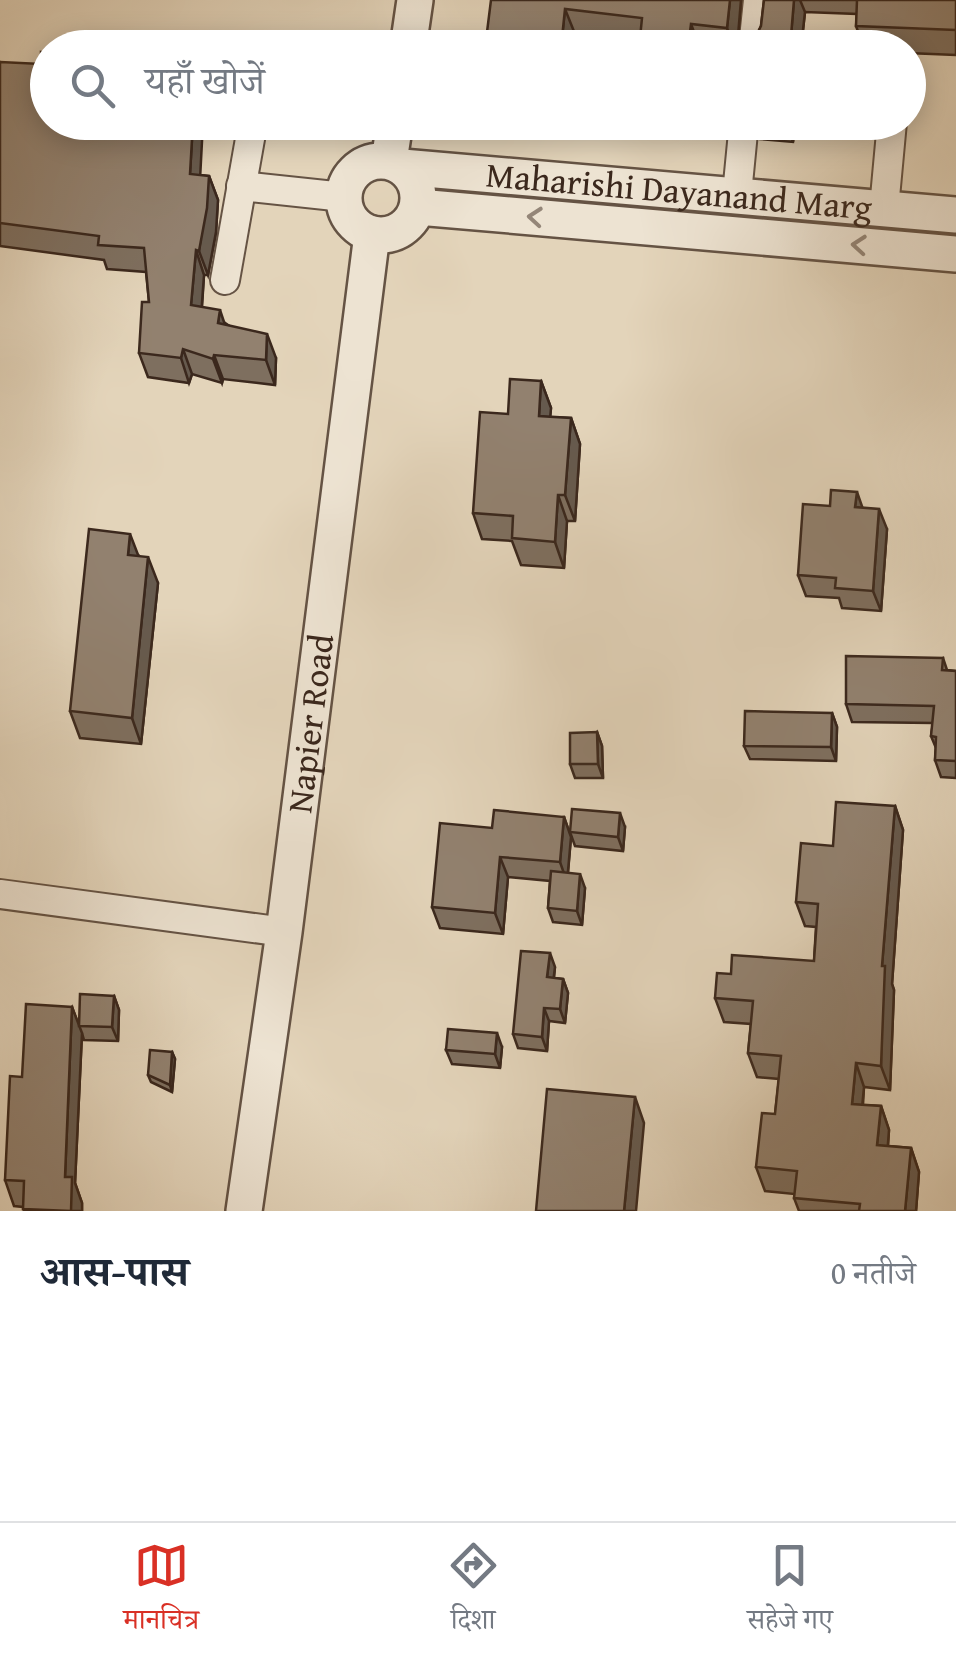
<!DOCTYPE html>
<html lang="hi">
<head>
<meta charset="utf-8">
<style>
	body { margin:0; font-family:"Gentium Book Plus","Noto Serif Devanagari",serif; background:#f6f6f7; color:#1f2937 }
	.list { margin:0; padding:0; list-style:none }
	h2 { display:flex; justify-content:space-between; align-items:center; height:130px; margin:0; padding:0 40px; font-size:42px }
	h2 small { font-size:32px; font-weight:400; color:#747a83 }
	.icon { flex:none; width:55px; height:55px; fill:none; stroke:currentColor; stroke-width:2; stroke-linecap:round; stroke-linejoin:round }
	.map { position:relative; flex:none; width:956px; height:1211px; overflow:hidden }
	.search { position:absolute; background:#fff; box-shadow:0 5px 25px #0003; left:30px; right:30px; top:30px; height:110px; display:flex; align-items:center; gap:25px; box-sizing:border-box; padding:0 35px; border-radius:55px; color:#747a83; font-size:38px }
	.sheet { height:310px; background:#fff }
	nav { display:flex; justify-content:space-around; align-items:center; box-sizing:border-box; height:140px; border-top:2px solid #e0e1e3; background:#fff; font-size:28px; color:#747a83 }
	nav a { display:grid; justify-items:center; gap:5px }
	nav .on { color:#d93025 }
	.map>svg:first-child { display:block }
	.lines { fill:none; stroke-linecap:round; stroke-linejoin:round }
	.minor-casing { stroke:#655344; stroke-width:32 }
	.tertiary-casing { stroke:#655344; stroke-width:40 }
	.minor { stroke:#ede3d2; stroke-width:28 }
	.tertiary { stroke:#ede3d2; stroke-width:35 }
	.wall { fill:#7e6f5f; stroke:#3b281d; stroke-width:2.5 }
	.shaded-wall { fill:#665a4e; stroke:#3b281d; stroke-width:2.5 }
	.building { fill:#92816f; stroke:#3b281d; stroke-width:2.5 }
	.oneway { stroke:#948678 }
	.labels { text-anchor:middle; stroke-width:8; stroke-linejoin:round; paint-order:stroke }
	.street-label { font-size:35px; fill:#3b281d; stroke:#ede3d2 }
</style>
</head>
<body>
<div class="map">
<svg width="956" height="1211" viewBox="0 0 956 1211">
	<rect width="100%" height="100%" fill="#e3d4ba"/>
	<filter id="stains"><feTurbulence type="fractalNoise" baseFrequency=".002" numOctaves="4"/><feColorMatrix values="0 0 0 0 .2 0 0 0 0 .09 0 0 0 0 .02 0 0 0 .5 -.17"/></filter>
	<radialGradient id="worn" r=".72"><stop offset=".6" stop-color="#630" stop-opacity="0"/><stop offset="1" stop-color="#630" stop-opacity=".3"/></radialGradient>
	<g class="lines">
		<!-- minor casing -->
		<g class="minor-casing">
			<g id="minor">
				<path d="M753,48L758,0"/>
				<path d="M241,186L344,197"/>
				<path d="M737,194L744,122"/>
				<path d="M884,208L892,122"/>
				<path d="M225,280L253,122"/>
				<path d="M0,894L284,932"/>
			</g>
		</g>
		<!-- tertiary casing -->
		<g class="tertiary-casing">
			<g id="tertiary">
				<path d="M408,48L415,0"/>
				<path d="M389,161L395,122"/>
				<circle cx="381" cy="198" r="37"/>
				<path id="s1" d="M402,167L956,215"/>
				<path d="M418,207L956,254"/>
				<path id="s2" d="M244,1211L284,932L372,234"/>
			</g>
		</g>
		<!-- minor -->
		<use href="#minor" class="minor"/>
		<!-- tertiary -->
		<use href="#tertiary" class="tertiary"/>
	</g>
	<!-- wall -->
	<g class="wall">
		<path d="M491,0H741L737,48H639V42L575,34Z"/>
		<path d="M764,0H956V55L908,53V48H864L856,26L857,14L805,12L801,48H744L757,34L761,26Z"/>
		<path d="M0,62L200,175L209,176L218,200L216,232L208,275H204L202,307L276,358L275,385L223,379L222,383L192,374L189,383L148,377L139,353L149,302L146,272L107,269L104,260L0,246Z"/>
		<path d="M641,122H691L690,130L642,124Z"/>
		<path d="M754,122H795L793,142L760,139Z"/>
		<path d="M541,381L551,408L550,417L571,418L580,444L575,521H567L564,568L521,565L512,541L482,539L473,513L508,414Z"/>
		<path d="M862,508L887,529L881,611L842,608L839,598L806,596L798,575Z"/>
		<path d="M139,556L158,583L141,744L80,738L70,711Z"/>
		<path d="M943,658L947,670L956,671V778L941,777L935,760L936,748L931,736L933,723L852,722L846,704Z"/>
		<path d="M832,713L837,727L836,761L750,759L744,746Z"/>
		<path d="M597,732L602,746L603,778H575L570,764Z"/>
		<path d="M895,806L903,830L892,984L894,990L890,1090L864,1087L863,1105L881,1106L889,1130L888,1146L911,1148L919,1172L916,1211H799L794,1198L795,1194L765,1191L756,1167L775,1114L779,1079L757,1077L748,1053L751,1024L724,1022L715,998L731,974L814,961L816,927L805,926L796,902L833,846Z"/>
		<path d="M564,817L571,837L568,873L585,888L582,925L553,922L548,908L550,881L508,877L503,934L440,928L432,907L492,828Z"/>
		<path d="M625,827L623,851L575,846L570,832Z"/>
		<path d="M555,967L554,978L563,979L568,993L565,1023L549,1021L547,1051L518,1048L513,1034Z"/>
		<path d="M114,996L119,1010L118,1041L84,1040L82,1033L75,1183L82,1203V1211H24L23,1207L14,1206L5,1180L22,1077L72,1007L79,1026Z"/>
		<path d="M502,1047L500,1068L452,1064L446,1050Z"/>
		<path d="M172,1052L175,1059L172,1092L151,1082L148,1075Z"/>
	</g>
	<!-- shaded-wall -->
	<g class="shaded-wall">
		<path d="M730,0H741L737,48H734L727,28Z"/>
		<path d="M794,0H800L805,12L801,48H790Z"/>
		<path d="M565,9L575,34L573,48H561Z"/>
		<path d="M691,24L700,48H688Z"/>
		<path d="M193,122H203L199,199L190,174Z"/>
		<path d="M786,122H795L793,142Z"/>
		<path d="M209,176L218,200L216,232L208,275L199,251Z"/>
		<path d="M196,250L204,275L200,330L191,305Z"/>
		<path d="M220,310L228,334L218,323Z"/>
		<path d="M267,334L276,358L275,385L266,360Z"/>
		<path d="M183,349L192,374L189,383L181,358Z"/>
		<path d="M214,355L223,379L222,383L213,359Z"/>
		<path d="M541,381L551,408L548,442L539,416Z"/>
		<path d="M571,418L580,444L575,521L565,495Z"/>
		<path d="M857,492L864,512L855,507Z"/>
		<path d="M558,495L567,521L564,568L555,542Z"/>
		<path d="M879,509L887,529L881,611L873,591Z"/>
		<path d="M130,534L140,560L128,555Z"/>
		<path d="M148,557L158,583L141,744L132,718Z"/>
		<path d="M832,713L837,727L836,761L831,747Z"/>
		<path d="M597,732L602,746L603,778L598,764Z"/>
		<path d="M895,806L903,830L892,984L894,990L890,1090L881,1066L882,966Z"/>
		<path d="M620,813L625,827L623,851L618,837Z"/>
		<path d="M564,817L571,837L567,882L560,862Z"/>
		<path d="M500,857L508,877L503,934L495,913Z"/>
		<path d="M580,874L585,888L582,925L577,911Z"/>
		<path d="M550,953L555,967L552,991L547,977Z"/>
		<path d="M563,979L568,993L565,1023L560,1009Z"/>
		<path d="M114,996L119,1010L118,1041L112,1027Z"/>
		<path d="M72,1007L82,1033L75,1183L82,1203V1211H71L65,1177Z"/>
		<path d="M544,1008L549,1021L547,1051L542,1037Z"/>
		<path d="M497,1033L502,1047L500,1068L495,1054Z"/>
		<path d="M172,1052L175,1059L172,1092L170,1085Z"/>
		<path d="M856,1063L864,1087L860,1128L852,1104Z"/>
		<path d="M635,1097L644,1123L636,1211H624Z"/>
		<path d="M881,1106L889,1130L886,1169L877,1145Z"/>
		<path d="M911,1148L919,1172L916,1211H905Z"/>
	</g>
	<!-- building -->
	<g class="building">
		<path d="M491,0H730L727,28L691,24L688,48H639L642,18L565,9L561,48H485Z"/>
		<path d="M764,0H794L790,48H744L745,40L757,34L761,26Z"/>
		<path d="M857,0H956V30L856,26Z"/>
		<path d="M41,52L48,53V122H193L190,174L209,176L207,208L199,251L196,250L191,305L220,310L218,323L267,334L266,360L214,355L213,359L183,349L181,358L139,353L142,302H149L144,248L98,245L99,236L0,223V62L41,64Z"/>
		<path d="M510,379L541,381L539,416L571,418L565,495H558L555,542L512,538L513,516L473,513L480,412L508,414Z"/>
		<path d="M831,490L857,492L855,507L879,509L873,591L835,588L836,578L798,575L803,504L830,506Z"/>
		<path d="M89,529L130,534L128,555L148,557L132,718L70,711Z"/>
		<path d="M846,656L943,658L942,670L956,671V761L935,760L936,737L931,736L934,706L846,704Z"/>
		<path d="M745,711L832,713L831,747L744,746Z"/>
		<path d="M597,732L598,764H570V733Z"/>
		<path d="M836,802L895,806L882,966H885L881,1066L856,1063L852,1104L881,1106L877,1145L911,1148L905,1211H859L860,1204L794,1198L797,1171L756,1167L762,1113L775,1114L781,1056L748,1053L753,1001L715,998L717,973L731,974L732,955L814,961L818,904L796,902L801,843L833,846Z"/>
		<path d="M572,809L620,813L618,837L570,832Z"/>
		<path d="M494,810L564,817L560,862L500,857L495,913L432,907L440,823L492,828Z"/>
		<path d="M551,871L580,874L577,911L548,908Z"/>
		<path d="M521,951L550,953L547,977L563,979L560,1009L544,1008L542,1037L513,1034Z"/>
		<path d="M80,994L114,996L112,1027L79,1026Z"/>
		<path d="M26,1004L72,1007L65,1177H72L71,1211L23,1209L24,1181L5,1180L10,1076L22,1077Z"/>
		<path d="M448,1029L497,1033L495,1054L446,1050Z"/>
		<path d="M150,1050L172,1052L170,1085L148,1075Z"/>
		<path d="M547,1089L635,1097L624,1211H536Z"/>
	</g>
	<!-- one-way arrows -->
	<defs><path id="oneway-chevron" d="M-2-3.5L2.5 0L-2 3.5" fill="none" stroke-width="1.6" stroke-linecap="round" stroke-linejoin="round" transform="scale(2.5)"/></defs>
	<g class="oneway">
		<use href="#oneway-chevron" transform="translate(535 217) rotate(-175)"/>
		<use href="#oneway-chevron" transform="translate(859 245) rotate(-175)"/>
	</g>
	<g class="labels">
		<!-- street labels -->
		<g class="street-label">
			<text dy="12" stroke="none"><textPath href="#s1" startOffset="278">Maharishi Dayanand Marg</textPath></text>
			<text dy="12" stroke="none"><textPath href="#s2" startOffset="492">Napier Road</textPath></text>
		</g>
	</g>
	<rect width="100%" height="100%" filter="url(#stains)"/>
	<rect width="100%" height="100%" fill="url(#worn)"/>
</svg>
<div class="search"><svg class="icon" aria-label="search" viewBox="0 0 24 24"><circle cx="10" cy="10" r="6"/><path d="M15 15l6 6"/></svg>यहाँ खोजें</div>
</div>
<section class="sheet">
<h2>आस-पास<small>0 नतीजे</small></h2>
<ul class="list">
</ul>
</section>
<nav>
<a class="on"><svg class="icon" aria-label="map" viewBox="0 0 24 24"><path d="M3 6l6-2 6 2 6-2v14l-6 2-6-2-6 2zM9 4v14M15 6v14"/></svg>मानचित्र</a>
<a><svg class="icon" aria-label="directions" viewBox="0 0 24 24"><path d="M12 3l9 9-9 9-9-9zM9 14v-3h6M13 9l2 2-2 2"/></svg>दिशा</a>
<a><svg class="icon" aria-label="saved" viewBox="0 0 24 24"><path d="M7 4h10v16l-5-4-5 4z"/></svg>सहेजे गए</a>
</nav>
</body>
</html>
